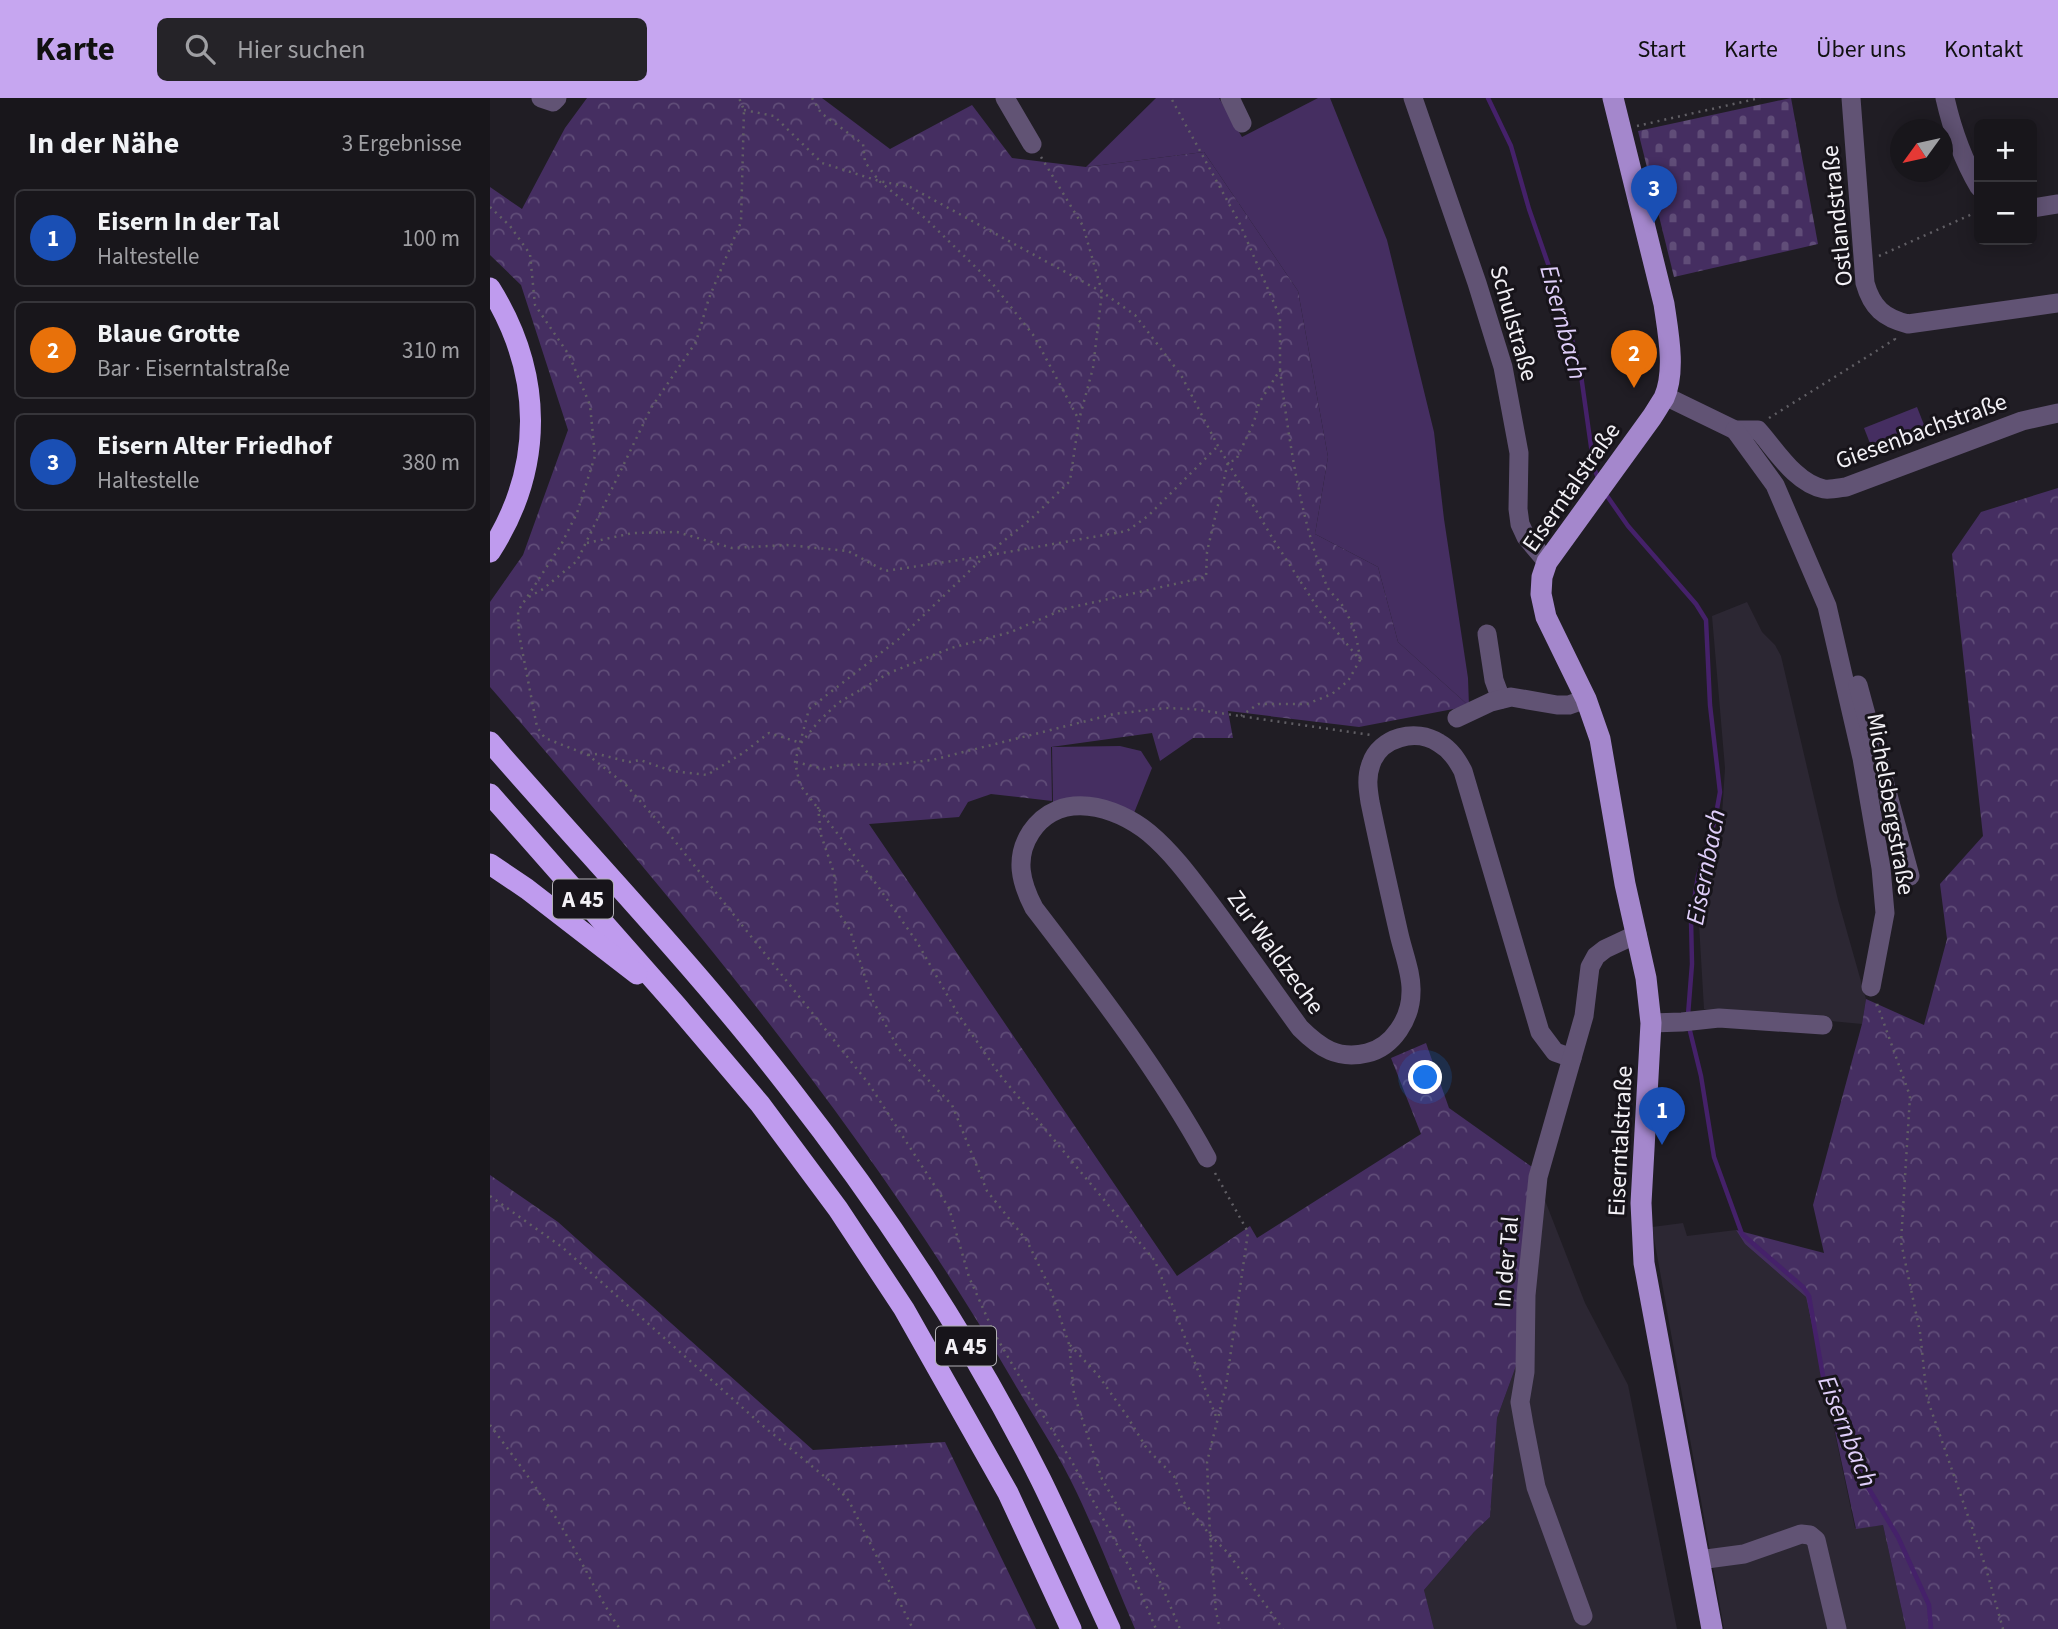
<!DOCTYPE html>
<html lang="de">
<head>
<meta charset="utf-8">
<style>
	body { margin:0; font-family:"Source Sans 3",sans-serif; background:#252328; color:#f1f3f6 }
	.controls { position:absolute; right:21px; top:21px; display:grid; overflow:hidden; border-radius:10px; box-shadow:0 4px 18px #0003 }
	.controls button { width:63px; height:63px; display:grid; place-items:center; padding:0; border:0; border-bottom:2px solid #36353a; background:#18161b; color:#f1f3f6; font:35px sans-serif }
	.compass { position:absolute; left:1400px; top:21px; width:63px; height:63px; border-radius:50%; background:#18161b; box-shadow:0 4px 18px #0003; rotate:237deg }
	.you { position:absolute; left:936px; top:980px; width:24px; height:24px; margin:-18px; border:5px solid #fff; border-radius:50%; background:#1a73e8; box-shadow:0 0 0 10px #1a73e833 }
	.badge { display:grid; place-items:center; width:46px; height:46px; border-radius:50%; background:#c6a6f0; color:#fff; font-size:23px; font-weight:700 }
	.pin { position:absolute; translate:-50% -58px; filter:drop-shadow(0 2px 4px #0008) }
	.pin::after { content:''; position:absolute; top:37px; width:24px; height:21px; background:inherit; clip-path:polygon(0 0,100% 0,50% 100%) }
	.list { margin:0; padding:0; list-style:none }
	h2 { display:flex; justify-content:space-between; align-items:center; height:91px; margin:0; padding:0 28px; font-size:30px }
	h2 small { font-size:23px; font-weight:400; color:#9f9fa3 }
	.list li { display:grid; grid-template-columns:46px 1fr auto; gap:21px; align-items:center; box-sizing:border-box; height:98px; margin:0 14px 14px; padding:0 14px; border:2px solid #36353a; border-radius:10px }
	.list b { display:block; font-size:26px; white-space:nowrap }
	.list p { margin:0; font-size:23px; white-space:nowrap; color:#9f9fa3 }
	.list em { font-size:23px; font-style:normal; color:#9f9fa3 }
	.icon { flex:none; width:38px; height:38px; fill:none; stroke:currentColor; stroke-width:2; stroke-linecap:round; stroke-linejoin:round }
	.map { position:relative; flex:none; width:1568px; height:1531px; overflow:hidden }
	header { display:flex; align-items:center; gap:42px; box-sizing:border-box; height:98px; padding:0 35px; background:#c6a6f0; color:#111 }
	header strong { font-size:33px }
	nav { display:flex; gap:38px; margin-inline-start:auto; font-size:24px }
	.search { width:490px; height:63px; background:#252328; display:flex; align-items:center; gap:18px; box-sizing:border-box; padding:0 24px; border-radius:10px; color:#9f9fa3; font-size:26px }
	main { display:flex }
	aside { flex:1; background:#18161b }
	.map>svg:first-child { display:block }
	.built { fill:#2c2733 }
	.green { fill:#452e61 }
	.forest { fill:url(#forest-crowns) }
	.cemetery { fill:url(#cemetery-stones) }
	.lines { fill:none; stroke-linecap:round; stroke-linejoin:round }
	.stream { stroke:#45216a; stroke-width:4.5 }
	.path { stroke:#615f65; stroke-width:2.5; stroke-dasharray:2 5; stroke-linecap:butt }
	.minor { stroke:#615374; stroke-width:19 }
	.major { stroke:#a487cc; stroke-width:21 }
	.highway { stroke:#bf9bee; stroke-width:21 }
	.labels { text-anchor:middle; stroke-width:6; stroke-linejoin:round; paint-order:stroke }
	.shield { fill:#17141a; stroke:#b1afb4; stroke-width:2 }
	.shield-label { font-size:23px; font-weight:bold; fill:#f3f1f6 }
	.street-label { font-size:24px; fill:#f3f1f6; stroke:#17141a }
	.water-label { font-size:26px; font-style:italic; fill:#dfcef9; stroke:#17141a }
</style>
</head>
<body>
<header>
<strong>Karte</strong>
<div class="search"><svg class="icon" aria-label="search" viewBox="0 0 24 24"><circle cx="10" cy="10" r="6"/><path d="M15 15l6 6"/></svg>Hier suchen</div>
<nav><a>Start</a><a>Karte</a><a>Über uns</a><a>Kontakt</a></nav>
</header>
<main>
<aside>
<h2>In der Nähe<small>3 Ergebnisse</small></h2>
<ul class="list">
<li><span class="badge" style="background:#1a4fb4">1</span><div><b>Eisern In der Tal</b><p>Haltestelle</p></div><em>100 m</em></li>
<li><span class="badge" style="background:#e8710a">2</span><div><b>Blaue Grotte</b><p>Bar · Eiserntalstraße</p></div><em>310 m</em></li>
<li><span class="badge" style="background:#1a4fb4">3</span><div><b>Eisern Alter Friedhof</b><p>Haltestelle</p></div><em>380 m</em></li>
</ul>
</aside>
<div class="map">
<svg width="1568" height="1531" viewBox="0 0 1568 1531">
	<defs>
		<pattern id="forest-crowns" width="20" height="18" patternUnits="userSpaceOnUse" patternTransform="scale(1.75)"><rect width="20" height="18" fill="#452e61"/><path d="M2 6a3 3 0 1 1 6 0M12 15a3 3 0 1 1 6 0" fill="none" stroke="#604d78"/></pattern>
		<pattern id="cemetery-stones" width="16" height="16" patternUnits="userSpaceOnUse" patternTransform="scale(1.75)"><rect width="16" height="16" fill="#452e61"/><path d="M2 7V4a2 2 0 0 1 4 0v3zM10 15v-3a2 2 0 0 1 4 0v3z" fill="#604d78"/></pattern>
	</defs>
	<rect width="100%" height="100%" fill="#201d24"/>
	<!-- built -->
	<g class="built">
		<path d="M1257,504L1272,534L1285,547L1291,558L1348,802L1376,901L1372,926L1214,911L1207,792L1232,717L1235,670L1222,518Z"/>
		<path d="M1042,1069L1095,1205L1138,1287L1187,1531H944L934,1492L984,1434L1000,1419L1007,1320L1026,1268Z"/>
		<path d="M1193,1125L1197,1138L1246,1132L1255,1146L1316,1199L1365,1430L1393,1427L1416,1531H1234L1162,1129Z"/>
	</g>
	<!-- green -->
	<g class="green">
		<path d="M666,0H729L752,39L828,0H840L897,142L944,334L954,421L978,580L979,608L908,544L888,469L825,436L838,359L808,193L714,54L596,69Z"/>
		<path d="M1427,309L1438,337L1385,358L1374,330Z"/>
		<path d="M630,648L651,653L662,670L644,715L563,704L562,649Z"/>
	</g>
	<!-- forest -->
	<g class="forest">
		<path d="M97,0H332L400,51L482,7L522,60L596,69L714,54L808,193L838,359L825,436L888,469L908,544L979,608L869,629L738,613L743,640H703L670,663L662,635L561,649L562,703L501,696L478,704L469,719L379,726L687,1178L760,1128L767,1140L931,1036L901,960L936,945L959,1010L1042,1069L1026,1268L1007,1320L1000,1419L984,1434L934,1492L944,1531H645C624,1482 605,1431 581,1383C563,1347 540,1313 520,1278C375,1028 188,807 0,589V504L33,457L78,332L31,187L0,157V89L32,111L75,30Z"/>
		<path d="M1568,390V1531H1416L1393,1427L1366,1431L1316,1199L1255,1146L1246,1132L1334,1155L1323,1107L1372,926L1376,901L1434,927L1457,841L1450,786L1493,738L1462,456L1491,414Z"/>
		<path d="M0,1077L68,1124L323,1352L455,1344L546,1531H0Z"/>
	</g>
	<!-- cemetery -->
	<path class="cemetery" d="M1301,0L1328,146L1184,179L1148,33Z"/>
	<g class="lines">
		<!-- stream -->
		<g class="stream">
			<path d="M998,0L1021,48L1039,111L1072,206L1090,270L1104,370L1108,380"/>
			<path d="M1115,395L1138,428L1206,506L1216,522L1220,607L1230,694L1225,722L1208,778L1201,821L1202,866L1198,917"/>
			<path d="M1199,929L1211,978L1224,1059L1252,1136L1313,1189L1319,1198L1335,1290L1373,1381L1408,1439L1439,1507L1441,1531"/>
		</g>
		<!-- path -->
		<g class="path">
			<path d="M322,0L331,15L373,46L375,64L389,83L436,121L502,185L544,238L589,322L580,383L541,421L495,458L410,540L319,611L305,664L310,687L387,787L427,844L468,916L510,977L665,1163L727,1321"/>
			<path d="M254,12L284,18L332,65L389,83L420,89L612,194L645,217L691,277L728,348L783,441L829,512L870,562L858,583L842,596L817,606H768L751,618"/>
			<path d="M1147,28L1270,0"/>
			<path d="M551,59L593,128L612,194L603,270L589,322"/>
			<path d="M0,109L20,128L40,156L45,207L79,257L100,307L105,358L87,415L71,447L28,513L29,536L47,629L55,640L98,657L136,687L180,737L379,986L459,1110L479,1179L504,1235L542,1300L581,1362L642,1474L666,1531"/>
			<path d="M1389,158L1489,113"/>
			<path d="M790,272C799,342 810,420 836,486C839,494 847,500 852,507C863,524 868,543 870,562"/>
			<path d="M1279,320L1388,252L1405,241L1403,240"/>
			<path d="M97,445L143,435L187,434L242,450L297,447L358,453L395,473L495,458L637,433L658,418L727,349"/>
			<path d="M39,499L53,491L87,463L161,310L206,244L219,200L251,124L254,12L249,0"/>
			<path d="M98,657L108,656L139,664L150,662L182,673L217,677L253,655L279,635L311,645L329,623L348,605L399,575L461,550L521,534L574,511L716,479L717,454L738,364L746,362L764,324L769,305L790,272V219L749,124L681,0"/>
			<path d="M306,664L334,671L351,667L408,666L442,662L624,616L675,610L702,611L881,637"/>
			<path d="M328,709L331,737L344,775L348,814L360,832L382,901L408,950L462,1007L497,1093L537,1143L560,1190L579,1246L584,1296L612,1381L668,1479L690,1531"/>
			<path d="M1387,906L1420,998L1411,1144L1430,1234L1437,1300L1495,1467L1513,1531"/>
			<path d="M725,1075L758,1134L736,1288L717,1364L720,1437L726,1514L730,1531"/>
			<path d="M0,1098L72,1149L272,1327L346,1388L359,1403L423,1531"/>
			<path d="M580,1247L608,1277L637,1318L657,1351L684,1378L693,1403L720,1437L738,1455L793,1531"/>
			<path d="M0,1327C27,1363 54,1399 77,1438C95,1469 109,1501 130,1531"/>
		</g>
		<!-- minor -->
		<g class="minor">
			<path d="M51,0L63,4L67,0"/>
			<path d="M515,0L542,46"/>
			<path d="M740,0L752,25"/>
			<path d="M923,0L987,185L1013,269L1029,355L1028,411L1030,426L1036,439L1057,464"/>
			<path d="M1361,0L1375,185C1382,210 1394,220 1418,226L1568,205"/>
			<path d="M1455,0C1462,31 1473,62 1489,89"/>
			<path d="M1542,110L1568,106"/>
			<path d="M1175,298L1245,332H1268C1286,352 1305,385 1334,391C1340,392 1349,390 1356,389L1532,323L1568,315"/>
			<path d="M1245,332L1285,387L1337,508L1372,660L1391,770L1395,815L1381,889"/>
			<path d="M997,536L1004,582L1011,601"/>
			<path d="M1368,587L1420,778"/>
			<path d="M967,620L1001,604L1021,599L1067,607H1079L1096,601"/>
			<path d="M1161,925L1192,924L1229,920L1333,927"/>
			<path d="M717,1060C668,971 606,891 544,810C531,785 524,760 541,734C570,691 626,708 659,735C684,756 703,783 722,808C752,848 781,890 810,930C830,950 848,962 877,955C903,949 921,920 921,894C922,876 913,854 909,836C899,792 889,748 880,704C878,691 876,679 881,666C890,639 926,630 949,645C961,652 967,662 973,673L1050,934L1065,954L1082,960"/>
			<path d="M1209,1462L1254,1456L1311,1436L1320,1437L1326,1442L1347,1531"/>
			<path d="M1093,1518L1046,1389L1034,1327L1030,1304L1035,1274L1036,1197L1048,1079L1094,918L1100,869L1106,858L1115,851L1147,836"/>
		</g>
		<!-- major -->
		<path class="major" d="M1123,0L1174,206C1178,234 1186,273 1174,300C1170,306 1166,313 1162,319L1057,464L1052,479L1051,496L1056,519L1096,601L1110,641L1135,786L1156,880L1161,925L1151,1105L1154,1165L1222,1531"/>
		<!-- highway -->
		<g class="highway">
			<path d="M0,190C53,275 55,369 0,454"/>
			<path d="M0,644C99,758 204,867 297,987C393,1110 481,1242 551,1382C575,1431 597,1481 620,1531"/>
			<path d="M0,696L186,907L270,1006L348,1111L414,1211L518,1395L581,1531"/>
			<path d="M0,766L37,791L147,876"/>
		</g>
	</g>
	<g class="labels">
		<!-- shield labels -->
		<g class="shield">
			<rect x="63" y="781.5" width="60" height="39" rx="5"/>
			<rect x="446" y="1228.5" width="60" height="39" rx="5"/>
		</g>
		<g class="shield-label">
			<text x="93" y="809">A 45</text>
			<text x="476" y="1256">A 45</text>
		</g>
		<!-- street labels -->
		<g class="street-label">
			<text transform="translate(1347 118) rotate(-96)" y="8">Ostlandstraße</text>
			<text transform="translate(1024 225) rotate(74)" y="8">Schulstraße</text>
			<text transform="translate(1431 333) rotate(-20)" y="8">Giesenbachstraße</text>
			<text transform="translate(1081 389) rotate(-55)" y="8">Eiserntalstraße</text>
			<text transform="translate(1401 706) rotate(80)" y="8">Michelsbergstraße</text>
			<text transform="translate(786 854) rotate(54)" y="8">Zur Waldzeche</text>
			<text transform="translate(1130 1043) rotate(-87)" y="8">Eiserntalstraße</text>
			<text transform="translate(1016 1164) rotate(-85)" y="8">In der Tal</text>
		</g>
		<!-- water labels -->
		<g class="water-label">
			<text transform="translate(1074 224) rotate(75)" y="9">Eisernbach</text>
			<text transform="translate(1215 769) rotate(-79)" y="9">Eisernbach</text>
			<text transform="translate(1358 1333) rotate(68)" y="9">Eisernbach</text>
		</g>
	</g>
</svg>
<div class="controls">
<button>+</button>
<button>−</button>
</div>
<svg class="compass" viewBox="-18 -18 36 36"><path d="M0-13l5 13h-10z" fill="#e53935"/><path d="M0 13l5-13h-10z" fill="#9f9fa3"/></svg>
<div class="you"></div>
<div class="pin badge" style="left:1172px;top:1047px;background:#1a4fb4">1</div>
<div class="pin badge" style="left:1144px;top:290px;background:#e8710a">2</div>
<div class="pin badge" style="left:1164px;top:125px;background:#1a4fb4">3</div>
</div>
</main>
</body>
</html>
